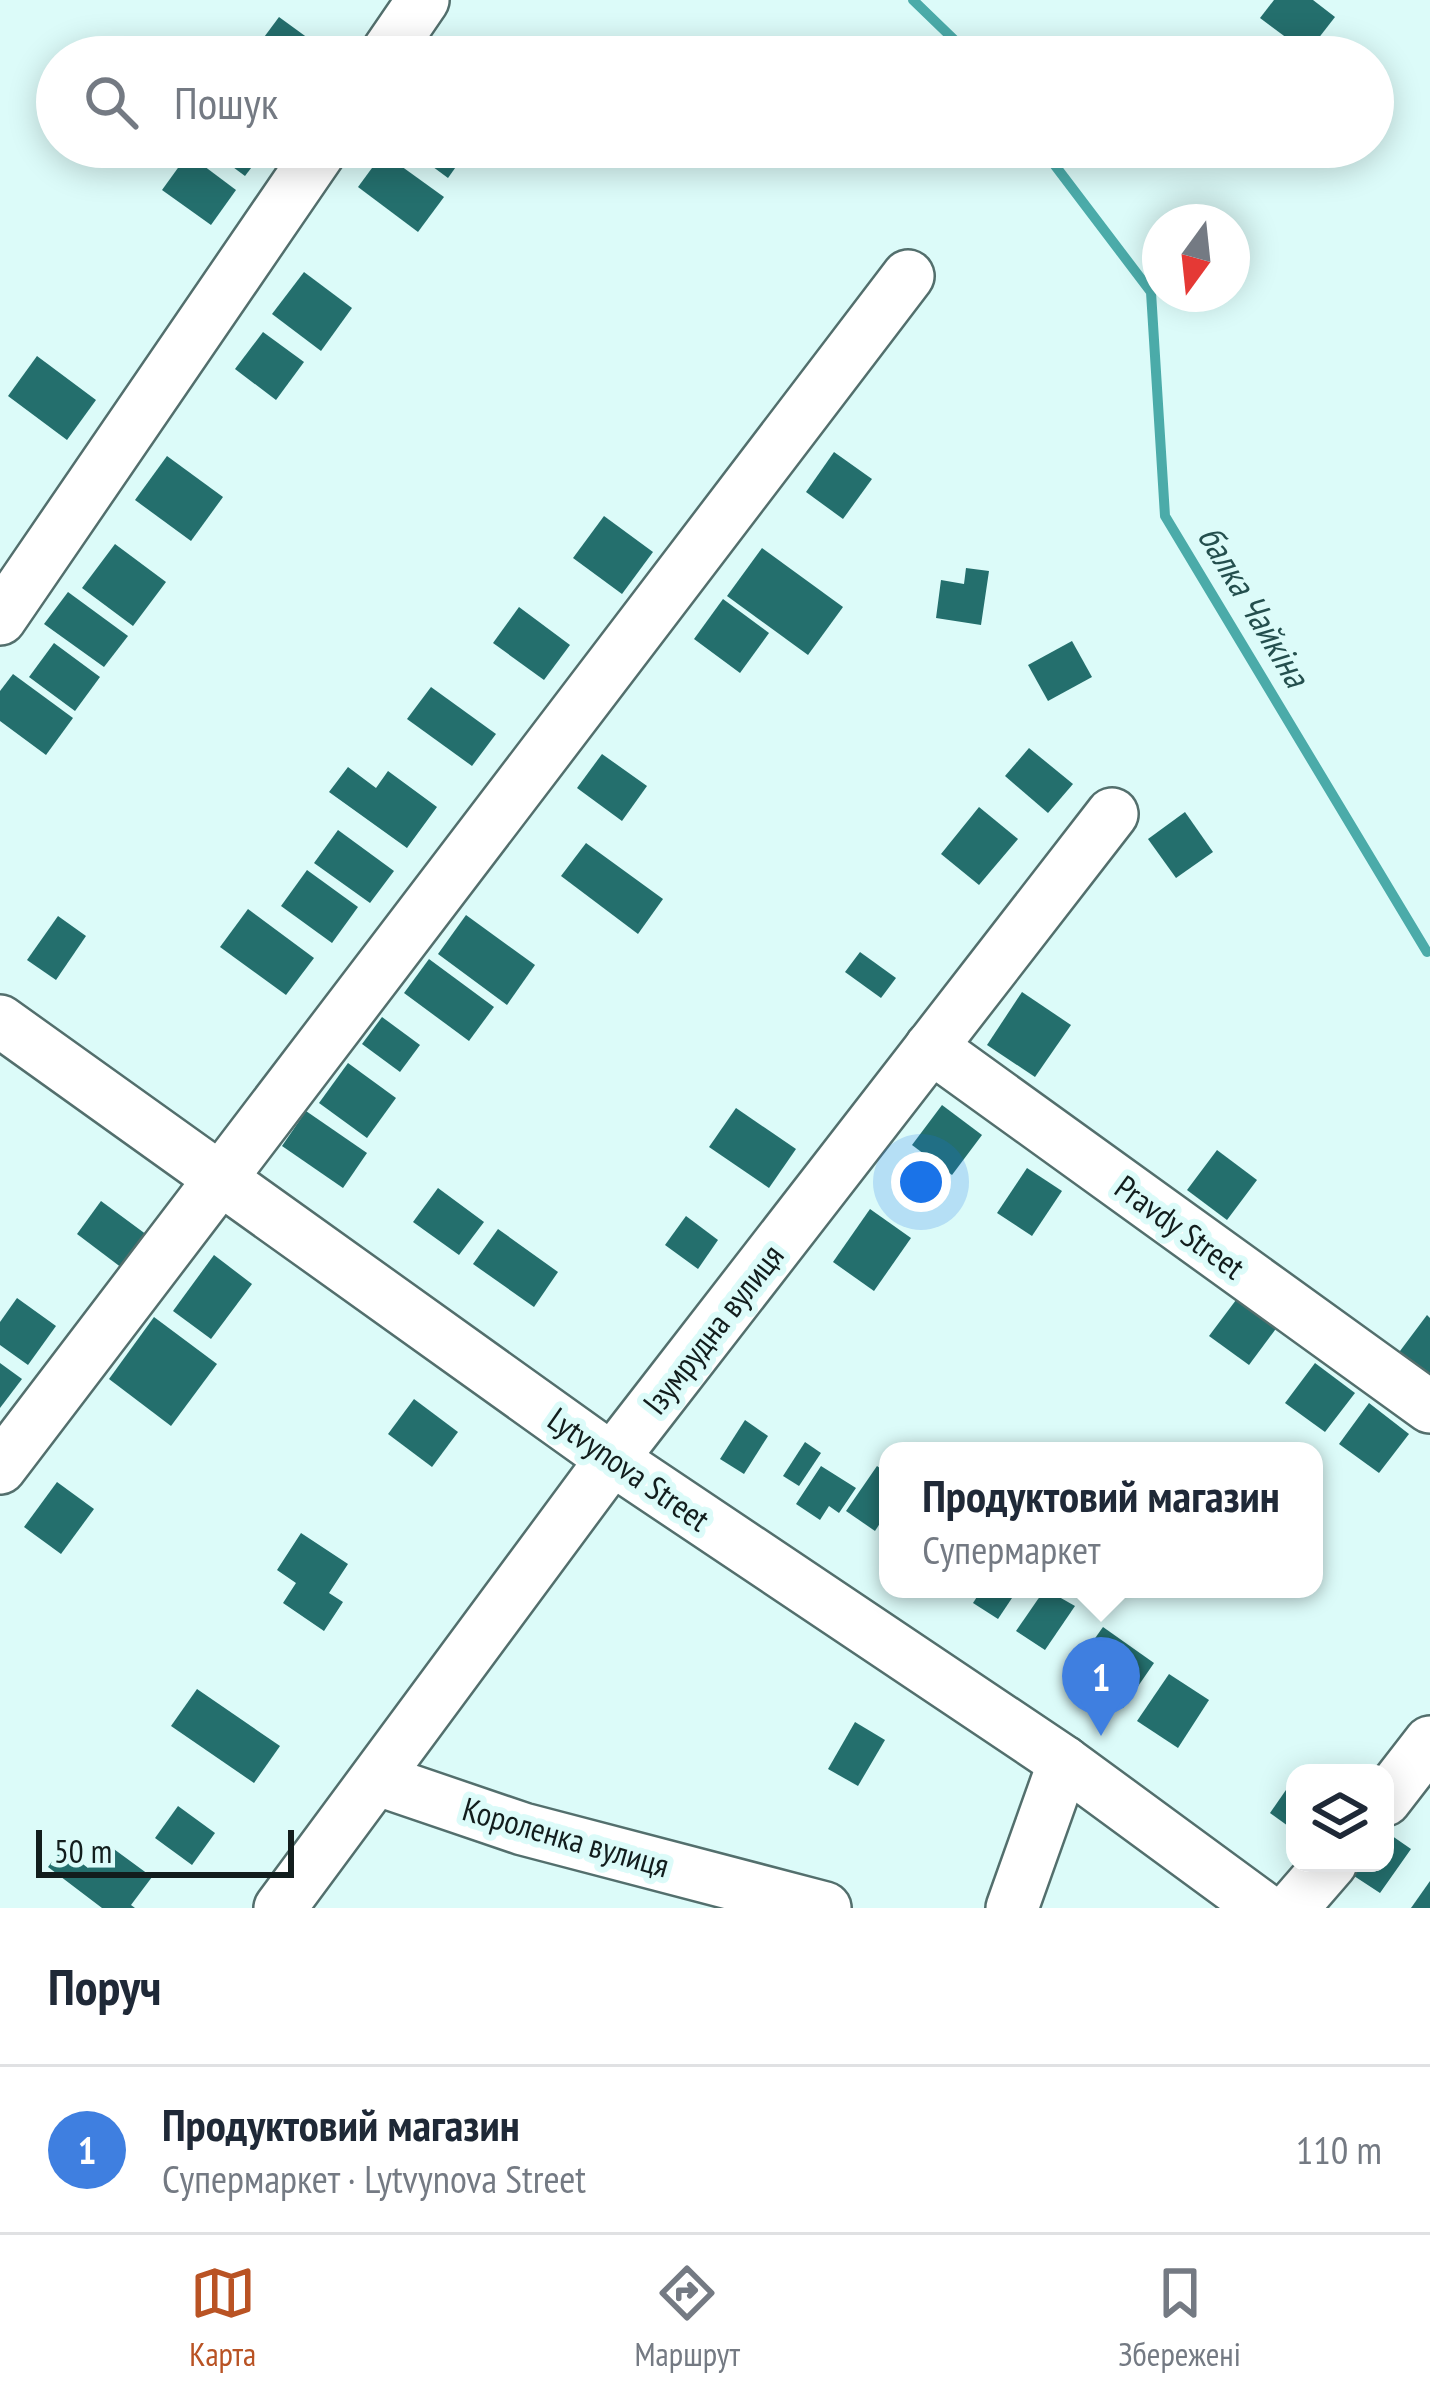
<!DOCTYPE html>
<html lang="uk">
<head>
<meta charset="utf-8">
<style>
	body { margin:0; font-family:"PT Sans Narrow",sans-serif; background:#f2f2f3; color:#1f2937 }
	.controls { position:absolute; right:36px; bottom:36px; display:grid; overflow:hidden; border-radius:24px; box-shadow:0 6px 30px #0003 }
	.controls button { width:108px; height:108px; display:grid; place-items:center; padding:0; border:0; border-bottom:3px solid #e0e1e3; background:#fff; color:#1f2937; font:60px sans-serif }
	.compass { position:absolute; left:1142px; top:204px; width:108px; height:108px; border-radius:50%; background:#fff; box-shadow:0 6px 30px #0003; rotate:195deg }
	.scale { position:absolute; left:36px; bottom:30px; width:258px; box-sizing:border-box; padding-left:12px; border:6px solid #121d1d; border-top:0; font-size:33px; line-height:42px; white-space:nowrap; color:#121d1d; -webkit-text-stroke:9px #dcfbf9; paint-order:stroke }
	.you { position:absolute; left:921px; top:1182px; width:42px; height:42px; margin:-30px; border:9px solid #fff; border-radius:50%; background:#1a73e8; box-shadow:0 0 0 18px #1a73e833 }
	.badge { display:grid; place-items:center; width:78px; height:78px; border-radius:50%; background:#b95324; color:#fff; font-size:39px; font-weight:700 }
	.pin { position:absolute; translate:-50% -99px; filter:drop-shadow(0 3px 6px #0008) }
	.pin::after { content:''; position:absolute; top:63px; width:42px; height:36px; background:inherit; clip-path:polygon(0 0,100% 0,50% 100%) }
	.popup { position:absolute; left:879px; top:1442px; width:444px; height:156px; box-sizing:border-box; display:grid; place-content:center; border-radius:24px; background:#fff; filter:drop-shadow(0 3px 9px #0005); font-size:39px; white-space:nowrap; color:#747a83 }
	.popup b { font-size:45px; color:#1f2937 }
	.popup::after { content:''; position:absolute; left:50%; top:100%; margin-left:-24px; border:24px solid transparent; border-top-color:#fff }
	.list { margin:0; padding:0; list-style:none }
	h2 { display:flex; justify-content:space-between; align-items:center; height:156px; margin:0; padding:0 48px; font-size:51px }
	h2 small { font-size:39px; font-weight:400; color:#747a83 }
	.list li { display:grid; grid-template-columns:78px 1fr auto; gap:36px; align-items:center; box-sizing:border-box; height:168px; padding:0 48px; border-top:3px solid #e0e1e3 }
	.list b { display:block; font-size:45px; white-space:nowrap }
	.list p { margin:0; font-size:39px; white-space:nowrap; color:#747a83 }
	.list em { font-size:39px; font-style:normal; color:#747a83 }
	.icon { flex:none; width:66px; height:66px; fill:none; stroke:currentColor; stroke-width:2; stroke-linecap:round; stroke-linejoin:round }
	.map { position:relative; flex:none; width:1430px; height:1908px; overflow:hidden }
	.search { position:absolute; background:#fff; box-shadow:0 6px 30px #0003; left:36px; right:36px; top:36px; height:132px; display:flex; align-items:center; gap:30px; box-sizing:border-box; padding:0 42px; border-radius:66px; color:#747a83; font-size:45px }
	.sheet { height:324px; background:#fff }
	nav { display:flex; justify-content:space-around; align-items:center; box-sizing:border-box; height:168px; border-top:3px solid #e0e1e3; background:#fff; font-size:33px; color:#747a83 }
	nav a { display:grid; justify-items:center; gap:6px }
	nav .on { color:#b95324 }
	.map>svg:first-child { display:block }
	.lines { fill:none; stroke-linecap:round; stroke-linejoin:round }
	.stream { stroke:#4baba9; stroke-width:10 }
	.building { fill:#246f6d }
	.minor-casing { stroke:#536f6d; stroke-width:56 }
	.minor { stroke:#fff; stroke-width:51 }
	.labels { text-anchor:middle; stroke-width:12; stroke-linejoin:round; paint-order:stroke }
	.street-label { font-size:33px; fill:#121d1d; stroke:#dcfbf9 }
	.water-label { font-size:36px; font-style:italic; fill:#244f4e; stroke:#dcfbf9 }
</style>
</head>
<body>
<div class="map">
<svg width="1430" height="1908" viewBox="0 0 1430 1908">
	<rect width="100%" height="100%" fill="#dcfbf9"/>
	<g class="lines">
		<!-- stream -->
		<g class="stream">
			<path d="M913,0L972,57"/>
			<path d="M1041,147L1151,292L1165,516L1427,952"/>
		</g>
	</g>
	<!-- building -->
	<g class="building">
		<path d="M1274,0H1313L1335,17L1307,53L1260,18Z"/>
		<path d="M279,17L334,57H268L256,48Z"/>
		<path d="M206,147H267L245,176Z"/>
		<path d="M406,147H470L448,178Z"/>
		<path d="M383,153L444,197L418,232L358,187Z"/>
		<path d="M188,154L236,190L211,225L162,190Z"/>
		<path d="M304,272L352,308L321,351L272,314Z"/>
		<path d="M263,332L304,362L276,400L235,369Z"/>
		<path d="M37,356L96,400L67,440L8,396Z"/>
		<path d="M834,452L872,479L843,519L806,492Z"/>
		<path d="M167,456L223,497L191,541L135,500Z"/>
		<path d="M604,516L653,552L622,594L573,558Z"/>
		<path d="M115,544L166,582L133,626L82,588Z"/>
		<path d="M762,548L843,607L808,655L727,596Z"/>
		<path d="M966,568L989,571L981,625L936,618L941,580L964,584Z"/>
		<path d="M68,592L128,636L104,667L44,624Z"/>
		<path d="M723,599L769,633L740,673L694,639Z"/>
		<path d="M519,607L570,645L544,680L493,643Z"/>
		<path d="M1072,641L1092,677L1048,701L1028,665Z"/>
		<path d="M54,643L100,677L75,711L29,677Z"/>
		<path d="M13,674L73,718L46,755L0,721V691Z"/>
		<path d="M431,687L496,734L472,766L407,719Z"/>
		<path d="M1029,748L1073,784L1048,813L1005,776Z"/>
		<path d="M602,754L647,786L622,821L577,788Z"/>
		<path d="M348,767L376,788L388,771L437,807L407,848L329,792Z"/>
		<path d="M979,807L1018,839L979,885L941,854Z"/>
		<path d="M1185,812L1213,852L1176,878L1148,839Z"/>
		<path d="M338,830L394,871L370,903L314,863Z"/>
		<path d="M586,843L663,899L638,934L561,876Z"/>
		<path d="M307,870L358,907L332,943L281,906Z"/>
		<path d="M248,909L314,958L286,995L220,947Z"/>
		<path d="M466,915L535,965L507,1005L438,954Z"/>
		<path d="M58,916L86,936L56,980L27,960Z"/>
		<path d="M860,952L896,978L881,998L845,972Z"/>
		<path d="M429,959L494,1007L469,1041L404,993Z"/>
		<path d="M1022,992L1071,1025L1035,1077L987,1045Z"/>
		<path d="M382,1017L420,1045L400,1072L362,1044Z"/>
		<path d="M348,1063L396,1098L367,1138L319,1103Z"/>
		<path d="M942,1105L982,1135L952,1175L912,1145Z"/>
		<path d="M736,1108L796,1149L769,1188L709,1147Z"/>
		<path d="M306,1111L367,1153L343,1188L282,1146Z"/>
		<path d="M1217,1150L1257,1180L1227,1220L1187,1190Z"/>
		<path d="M1027,1168L1062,1191L1032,1236L997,1213Z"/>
		<path d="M438,1188L484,1222L459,1255L413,1222Z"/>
		<path d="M101,1201L147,1235L122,1268L77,1234Z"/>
		<path d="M870,1209L911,1238L874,1291L833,1262Z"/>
		<path d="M686,1216L718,1240L698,1269L665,1245Z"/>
		<path d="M498,1229L558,1272L534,1307L473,1264Z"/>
		<path d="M214,1255L252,1284L211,1339L173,1311Z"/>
		<path d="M1239,1296L1278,1326L1249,1365L1209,1336Z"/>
		<path d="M17,1298L56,1326L28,1365L0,1345V1322Z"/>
		<path d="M1427,1315L1430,1318V1380L1397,1355Z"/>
		<path d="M154,1317L217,1364L171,1426L109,1379Z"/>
		<path d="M0,1363L22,1379L0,1408Z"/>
		<path d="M1315,1363L1355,1393L1325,1432L1285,1403Z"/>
		<path d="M414,1399L458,1432L432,1467L388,1434Z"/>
		<path d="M1369,1403L1409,1434L1379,1473L1339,1444Z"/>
		<path d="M745,1420L768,1436L744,1474L720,1459Z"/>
		<path d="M805,1442L821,1453L799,1486L783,1476Z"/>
		<path d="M821,1466L856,1488L839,1513L829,1506L820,1520L796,1504Z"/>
		<path d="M877,1466L888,1474V1511L875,1531L846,1511Z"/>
		<path d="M57,1482L94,1509L61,1554L24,1527Z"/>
		<path d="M301,1533L348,1564L329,1593L343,1602L324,1631L283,1603L296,1583L277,1570Z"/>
		<path d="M982,1589H1018L998,1619L973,1603Z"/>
		<path d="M1045,1589L1075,1606L1045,1650L1016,1631Z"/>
		<path d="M1103,1627L1154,1663L1123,1708L1071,1672Z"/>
		<path d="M1169,1674L1209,1700L1178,1748L1137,1721Z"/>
		<path d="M197,1689L280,1746L254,1783L171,1726Z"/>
		<path d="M855,1722L885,1740L858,1786L828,1769Z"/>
		<path d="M1295,1777V1831L1270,1813Z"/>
		<path d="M178,1806L215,1833L192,1865L155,1838Z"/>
		<path d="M1385,1831L1411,1849L1380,1893L1351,1874L1359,1863H1385Z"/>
		<path d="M107,1844L152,1877L131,1905L135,1908H102L48,1867L62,1848L88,1868Z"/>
		<path d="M1430,1881V1908H1411Z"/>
	</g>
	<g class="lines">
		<!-- minor casing -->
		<g class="minor-casing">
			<g id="minor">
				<path d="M384,57L423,0"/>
				<path d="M0,619L323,147"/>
				<path d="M0,1021L612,1459L1064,1762L1263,1908"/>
				<path d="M931,1047L1430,1407"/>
				<path d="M0,1468L908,276"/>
				<path d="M379,1780L523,1829L825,1908"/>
				<path d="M1385,1800L1430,1742"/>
				<path d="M280,1908L612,1459L1112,814"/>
				<path d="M1012,1908L1064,1762"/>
				<path d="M1292,1908L1331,1863"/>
			</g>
		</g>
		<!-- minor -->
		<use href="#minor" class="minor"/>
	</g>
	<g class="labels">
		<!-- street labels -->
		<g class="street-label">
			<text transform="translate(1180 1227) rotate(36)" y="12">Pravdy Street</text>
			<text transform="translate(713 1329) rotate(-52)" y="12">Ізумрудна вулиця</text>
			<text transform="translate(629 1469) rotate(35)" y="12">Lytvynova Street</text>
			<text transform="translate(566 1837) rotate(16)" y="12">Короленка вулиця</text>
		</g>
		<!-- water labels -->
		<g class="water-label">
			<text transform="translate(1254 606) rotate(59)" y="13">балка Чайкіна</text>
		</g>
	</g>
</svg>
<div class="controls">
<button><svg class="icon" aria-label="layers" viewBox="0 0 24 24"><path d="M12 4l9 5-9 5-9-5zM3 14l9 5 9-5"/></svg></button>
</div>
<svg class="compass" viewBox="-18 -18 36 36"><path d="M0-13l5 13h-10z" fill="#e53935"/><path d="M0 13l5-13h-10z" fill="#747a83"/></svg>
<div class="scale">50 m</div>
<div class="you"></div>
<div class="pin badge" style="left:1101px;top:1736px;background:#3f7fe0">1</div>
<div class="popup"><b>Продуктовий магазин</b>Супермаркет</div>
<div class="search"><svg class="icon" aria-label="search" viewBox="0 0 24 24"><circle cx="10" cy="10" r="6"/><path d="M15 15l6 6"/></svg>Пошук</div>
</div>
<section class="sheet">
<h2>Поруч<small></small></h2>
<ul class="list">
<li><span class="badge" style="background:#3f7fe0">1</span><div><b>Продуктовий магазин</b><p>Супермаркет · Lytvynova Street</p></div><em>110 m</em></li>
</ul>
</section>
<nav>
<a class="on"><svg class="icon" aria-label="map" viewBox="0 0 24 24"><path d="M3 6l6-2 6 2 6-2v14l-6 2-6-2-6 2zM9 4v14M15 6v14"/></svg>Карта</a>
<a><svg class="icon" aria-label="directions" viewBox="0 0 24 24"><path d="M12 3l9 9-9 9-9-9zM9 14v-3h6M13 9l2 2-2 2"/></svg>Маршрут</a>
<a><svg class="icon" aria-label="saved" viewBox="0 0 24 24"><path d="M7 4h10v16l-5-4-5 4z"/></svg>Збережені</a>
</nav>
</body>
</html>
